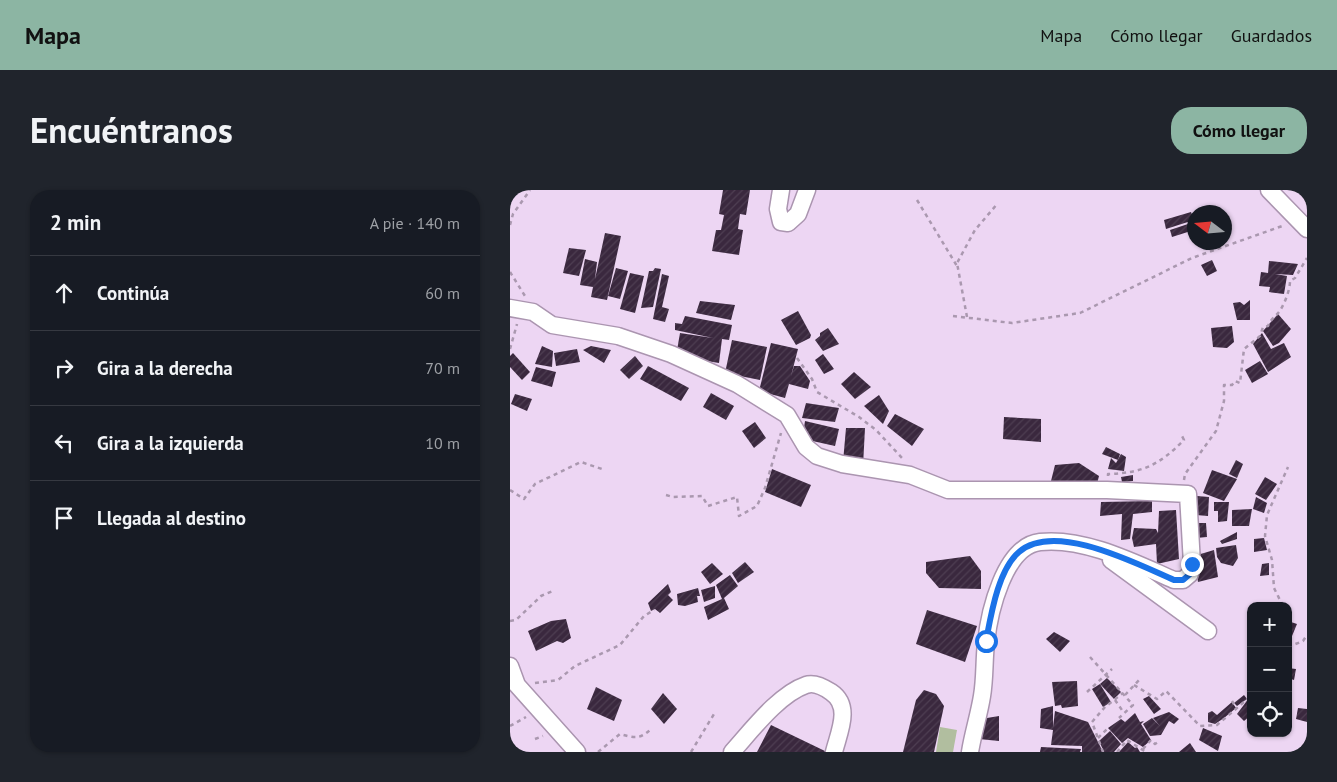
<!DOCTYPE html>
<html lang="es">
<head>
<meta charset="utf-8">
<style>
	body { margin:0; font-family:"PT Sans",sans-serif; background:#20242c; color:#f1f3f6 }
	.controls { position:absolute; right:15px; bottom:15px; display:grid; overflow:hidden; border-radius:10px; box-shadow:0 1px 4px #0004 }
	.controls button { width:45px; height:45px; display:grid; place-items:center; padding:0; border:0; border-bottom:1px solid #363941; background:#171b24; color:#f1f3f6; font:25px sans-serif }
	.compass { position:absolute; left:677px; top:15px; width:45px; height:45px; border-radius:50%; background:#171b24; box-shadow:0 1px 4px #0004; rotate:286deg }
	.stop { position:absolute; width:15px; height:15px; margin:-11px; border:4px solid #1a73e8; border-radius:50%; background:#fff }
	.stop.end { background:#1a73e8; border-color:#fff; box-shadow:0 1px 5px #0008 }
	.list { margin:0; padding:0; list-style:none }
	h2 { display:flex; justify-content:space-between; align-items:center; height:65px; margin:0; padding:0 20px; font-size:21px }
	h2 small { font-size:16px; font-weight:400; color:#9ea1a6 }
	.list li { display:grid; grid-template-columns:32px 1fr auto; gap:15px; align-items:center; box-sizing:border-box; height:75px; padding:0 20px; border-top:1px solid #363941 }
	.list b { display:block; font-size:19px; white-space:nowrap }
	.list em { font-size:16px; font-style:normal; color:#9ea1a6 }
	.icon { flex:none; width:28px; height:28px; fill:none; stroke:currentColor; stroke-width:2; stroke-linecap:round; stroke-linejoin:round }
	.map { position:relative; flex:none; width:797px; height:562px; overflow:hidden; border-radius:20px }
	header { display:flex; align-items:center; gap:30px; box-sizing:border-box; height:70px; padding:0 25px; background:#8cb5a3; color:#111 }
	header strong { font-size:24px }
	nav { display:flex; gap:28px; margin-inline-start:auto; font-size:18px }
	.intro { display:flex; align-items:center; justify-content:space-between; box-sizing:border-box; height:120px; padding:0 30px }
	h1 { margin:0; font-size:35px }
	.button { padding:12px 22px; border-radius:20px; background:#8cb5a3; color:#111; font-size:18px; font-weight:700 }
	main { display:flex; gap:30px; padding:0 30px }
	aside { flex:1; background:#171b24; border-radius:20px; box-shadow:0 1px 4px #0004 }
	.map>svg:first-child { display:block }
	.pitch { fill:#b1be9f }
	.building { fill:url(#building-hatch) }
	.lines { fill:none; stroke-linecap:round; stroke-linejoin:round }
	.minor-casing { stroke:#ab95b0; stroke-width:19 }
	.path { stroke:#aa98af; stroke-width:2.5; stroke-dasharray:4 4; stroke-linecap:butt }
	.minor { stroke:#fff; stroke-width:16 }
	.route { stroke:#1a73e8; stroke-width:6 }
</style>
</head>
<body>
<header>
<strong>Mapa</strong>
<nav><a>Mapa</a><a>Cómo llegar</a><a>Guardados</a></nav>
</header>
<div class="intro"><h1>Encuéntranos</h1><a class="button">Cómo llegar</a></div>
<main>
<aside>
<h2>2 min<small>A pie · 140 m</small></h2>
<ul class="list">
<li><svg class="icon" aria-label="ahead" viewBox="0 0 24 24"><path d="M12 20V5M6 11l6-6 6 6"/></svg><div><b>Continúa</b></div><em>60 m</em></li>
<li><svg class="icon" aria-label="right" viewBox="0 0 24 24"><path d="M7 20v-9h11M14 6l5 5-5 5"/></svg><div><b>Gira a la derecha</b></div><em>70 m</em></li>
<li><svg class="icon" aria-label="left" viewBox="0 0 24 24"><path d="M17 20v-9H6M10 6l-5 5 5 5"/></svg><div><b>Gira a la izquierda</b></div><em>10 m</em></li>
<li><svg class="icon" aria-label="arrive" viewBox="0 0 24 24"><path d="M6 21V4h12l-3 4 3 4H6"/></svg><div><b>Llegada al destino</b></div></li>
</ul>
</aside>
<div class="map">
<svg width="797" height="562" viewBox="0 0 797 562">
	<defs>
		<pattern id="building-hatch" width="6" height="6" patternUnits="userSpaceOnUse" patternTransform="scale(1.25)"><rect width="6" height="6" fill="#3a283e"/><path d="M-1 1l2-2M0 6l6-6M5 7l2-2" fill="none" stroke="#4e3e52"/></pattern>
	</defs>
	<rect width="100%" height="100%" fill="#edd6f3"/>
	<!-- pitch -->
	<path class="pitch" d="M430,537L447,540L443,562H426Z"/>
	<!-- building -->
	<g class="building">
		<path d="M213,0H240L236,25L230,24L228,39L233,40L229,65L202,61L206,40H211L214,25L209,24Z"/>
		<path d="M681,22L684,30L656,39L654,30Z"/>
		<path d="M684,32V40L662,47L660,40Z"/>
		<path d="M95,43L111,46L97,110L81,107L83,97L70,95L75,69L87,72L85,89Z"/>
		<path d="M59,58L76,60L69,86L53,83Z"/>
		<path d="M702,70L707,81L697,86L691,75Z"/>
		<path d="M759,71L788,74L783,85L765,84L777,86L774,104L759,102L760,97L749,96L751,82L758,83Z"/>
		<path d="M106,78L118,81L110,109L98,106Z"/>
		<path d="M145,78L151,79L143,117L131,118L139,81H143Z"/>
		<path d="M120,83L134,86L125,123L110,119Z"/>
		<path d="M152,84L159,86L152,117L159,119L155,132L143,129Z"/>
		<path d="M740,110V130H727L723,113L730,112L734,115Z"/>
		<path d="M190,111L225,115L221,130L186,123Z"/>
		<path d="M288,121L301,145L300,148L286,155L271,130Z"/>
		<path d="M768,124L781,139L769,153L763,156L753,141Z"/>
		<path d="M175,126L222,135L219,150L212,149L209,173L166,166L170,143L203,148L165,140V133L172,134Z"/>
		<path d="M722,136L724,152L717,158L703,157L701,138Z"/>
		<path d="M318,138L329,154L313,161L305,150L310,146V143Z"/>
		<path d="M752,143L761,159L774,153L781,167L758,182L743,154Z"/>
		<path d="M222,150L257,157L250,190L215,183Z"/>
		<path d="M261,153L288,159L281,186L284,176H290L300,191L298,199L279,194L275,208L249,201Z"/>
		<path d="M32,156L43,161L42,177L25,174Z"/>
		<path d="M81,156L101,160L94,173L73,160Z"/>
		<path d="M67,159L70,172L46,176L44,163Z"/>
		<path d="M3,163L20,182L12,190L0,177V166Z"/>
		<path d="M313,164L324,179L314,184L305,170Z"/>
		<path d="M125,166L133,176L119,189L110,180Z"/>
		<path d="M750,171L758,184L742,193L735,180Z"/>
		<path d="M138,176L179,198L171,211L130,189Z"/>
		<path d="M26,177L46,182L42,197L21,191Z"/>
		<path d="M344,182L361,197L345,209L331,194Z"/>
		<path d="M201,203L224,216L216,230L193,217Z"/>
		<path d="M5,204L22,209L17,221L1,214Z"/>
		<path d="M369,205L379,221L373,234L354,216Z"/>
		<path d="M296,213L329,218L325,232L292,228Z"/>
		<path d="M385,224L414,239L402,256L377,236Z"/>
		<path d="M494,227L531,229V252L493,249Z"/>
		<path d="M295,231L329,239L325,256L298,250L294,238Z"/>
		<path d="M245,232L256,248L244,258L232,241Z"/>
		<path d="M336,238H355L353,276L333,272Z"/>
		<path d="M596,257L610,264L608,270L592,264Z"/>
		<path d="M611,264L616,267L614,281L598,279L601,268L606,273Z"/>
		<path d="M726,270L733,274L727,288L719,284Z"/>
		<path d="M569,273L589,286L587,294L541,291L545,275Z"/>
		<path d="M262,279L301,295L291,317L255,302Z"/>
		<path d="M702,280L727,289L714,311L693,303Z"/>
		<path d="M623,285V291L612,292L611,287Z"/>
		<path d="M755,287L767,294L756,310L745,304Z"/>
		<path d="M687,306L699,307L698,326L686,325Z"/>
		<path d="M746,307L757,313L754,323L743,319Z"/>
		<path d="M642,311V322L623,324L620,349L611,350L612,324L590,326L591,312Z"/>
		<path d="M704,312H719L717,331L708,332V321H704Z"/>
		<path d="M742,319L739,336H722V320Z"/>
		<path d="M666,320L669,369L647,374L646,354L624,357L622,348L624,338L646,339L648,343L649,321Z"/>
		<path d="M685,333H696L697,347L686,348Z"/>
		<path d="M727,342V349L712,354L710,351Z"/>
		<path d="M754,348L757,360L744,362V349Z"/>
		<path d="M726,355L728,368L723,376L711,373L707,367L706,358Z"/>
		<path d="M704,360L708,387L688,392L684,366Z"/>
		<path d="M460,366L471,381V399L429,398L416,383V372Z"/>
		<path d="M235,372L244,382L228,393L222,383Z"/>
		<path d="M202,373L213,384L200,394L191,382Z"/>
		<path d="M759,373V385L750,386L752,374Z"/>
		<path d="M220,385L228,396L214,408L219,419L198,430L194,417L212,409L206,395Z"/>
		<path d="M158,394L161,402L158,405L163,410L150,423L145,419L141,421L138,413Z"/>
		<path d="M205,396V408L194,412L191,400Z"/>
		<path d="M188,398L190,406H187L188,412L175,416L168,415L167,404Z"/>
		<path d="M417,420L467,436L455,472L406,454Z"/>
		<path d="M56,429L61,448L53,453L47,451L26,461L18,441L41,431Z"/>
		<path d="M778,431L787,434L782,446H778Z"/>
		<path d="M544,442L560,451L550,462L536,449Z"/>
		<path d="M778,478L786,479L784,490L778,488Z"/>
		<path d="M597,488L611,502L604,509L590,494Z"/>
		<path d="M567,491L568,516L552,518L551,515L545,516L542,492Z"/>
		<path d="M590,494L601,512L593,517L582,499Z"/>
		<path d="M86,497L112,510L104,531L77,519Z"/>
		<path d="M414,500L426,504L434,516L424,562H393L406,510Z"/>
		<path d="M153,503L167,519L154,534L141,519Z"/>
		<path d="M734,505L737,509L727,516L724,513Z"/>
		<path d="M639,506L651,519L644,524L633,509Z"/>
		<path d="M739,508L741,525L734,531L727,524Z"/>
		<path d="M722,512L726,518L714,528L705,534L698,532V523L702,521L707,525Z"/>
		<path d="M543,516V537L545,521L578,532L593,562H572V556L541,555L543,540L530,538L531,519Z"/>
		<path d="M788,518L797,519V532L786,529Z"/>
		<path d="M659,522L669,529L664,534L659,531L651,545L640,546L633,534L642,528L650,536L643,528Z"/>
		<path d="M625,523L630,532L634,531L631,534L641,550L633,557L618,548L612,553L598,538L611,529L615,532Z"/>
		<path d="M489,526V551L469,549L471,529Z"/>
		<path d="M261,535L317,562H247Z"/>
		<path d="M693,538L712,546L708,561L689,550Z"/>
		<path d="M600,541L611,554L604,562H594L589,551Z"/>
		<path d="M618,552L625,558L627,557L630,562H609Z"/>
		<path d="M680,553L686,562H669Z"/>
		<path d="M531,557L571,559L570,562H530Z"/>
	</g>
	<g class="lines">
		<!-- minor casing -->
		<g class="minor-casing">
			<g id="minor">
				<path d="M271,0L268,19L271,32L278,33L288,24L297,0"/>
				<path d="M759,0L797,39"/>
				<path d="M0,118L23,122L42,135L108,146L161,164L227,194L277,225L296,257L307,266L332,274L400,285L438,300H597L678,304L682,374L680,384L673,390H664C625,373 574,347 530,352C494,356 479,423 476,453C474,470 475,489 472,506C469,525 463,543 460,562"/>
				<path d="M601,370L698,441"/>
				<path d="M0,476L7,495L67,562"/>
				<path d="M222,562C241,541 269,504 296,495C304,492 315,498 321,502C342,516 329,542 324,562"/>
			</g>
		</g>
		<!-- path -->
		<g class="path">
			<path d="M407,10L447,76"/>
			<path d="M0,35L3,24L20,0"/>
			<path d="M0,82L15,106"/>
			<path d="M443,126L502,133L570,123L682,68L775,35"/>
			<path d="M457,127L447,73L465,40L488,13"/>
			<path d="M0,159L7,134"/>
			<path d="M287,168L302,189L307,202L349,227L366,240L393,269"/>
			<path d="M598,286V284C633,283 649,275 674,250L672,246"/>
			<path d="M674,290L675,284L706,241L714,211V195H722L725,191L730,193L734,159L750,146L753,137L758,136C761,128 767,126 771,119C775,112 780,100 780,91L785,88L797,68"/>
			<path d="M0,300L14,309L25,294L71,272L95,280"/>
			<path d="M156,305L163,307L192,306L198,316L227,307L229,326L247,316L255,298L271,243"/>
			<path d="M773,416L764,398L762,370L755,346L757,325L778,277"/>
			<path d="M0,431L6,430L31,406L45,400"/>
			<path d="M778,457L793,451L797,445"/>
			<path d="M580,467L623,515L609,528"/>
			<path d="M25,493L48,490L65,476L110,455L134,426L144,420"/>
			<path d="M624,495L647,509L656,501L690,536L707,535L741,506"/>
			<path d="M577,502L602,479"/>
			<path d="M615,505L631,488"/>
			<path d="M605,510L614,523"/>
			<path d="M722,511L727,519"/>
			<path d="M0,536L16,527"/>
			<path d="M588,548L598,538"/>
			<path d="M25,549L33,546"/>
			<path d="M633,559L641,550L645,554L648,552"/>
			<path d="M88,562L110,544C125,548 130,550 142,538"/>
			<path d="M181,562L204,524"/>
			<path d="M593,562L582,532L595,517L613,503"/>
			<path d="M607,562L617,550L636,562"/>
		</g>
		<!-- minor -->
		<use href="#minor" class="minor"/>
	</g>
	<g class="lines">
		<!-- route -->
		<path class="route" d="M476,451C481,425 488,380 509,362C545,331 627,374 664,390H673L680,384L682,374"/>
	</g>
</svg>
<div class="controls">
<button>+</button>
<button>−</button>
<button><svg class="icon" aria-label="locate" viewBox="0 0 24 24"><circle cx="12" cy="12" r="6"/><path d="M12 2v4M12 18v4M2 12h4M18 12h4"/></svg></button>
</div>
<svg class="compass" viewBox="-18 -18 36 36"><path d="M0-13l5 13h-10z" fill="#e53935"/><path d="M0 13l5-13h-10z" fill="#9ea1a6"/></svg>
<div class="stop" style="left:476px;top:451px"></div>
<div class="stop end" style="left:682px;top:374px"></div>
</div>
</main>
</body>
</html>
